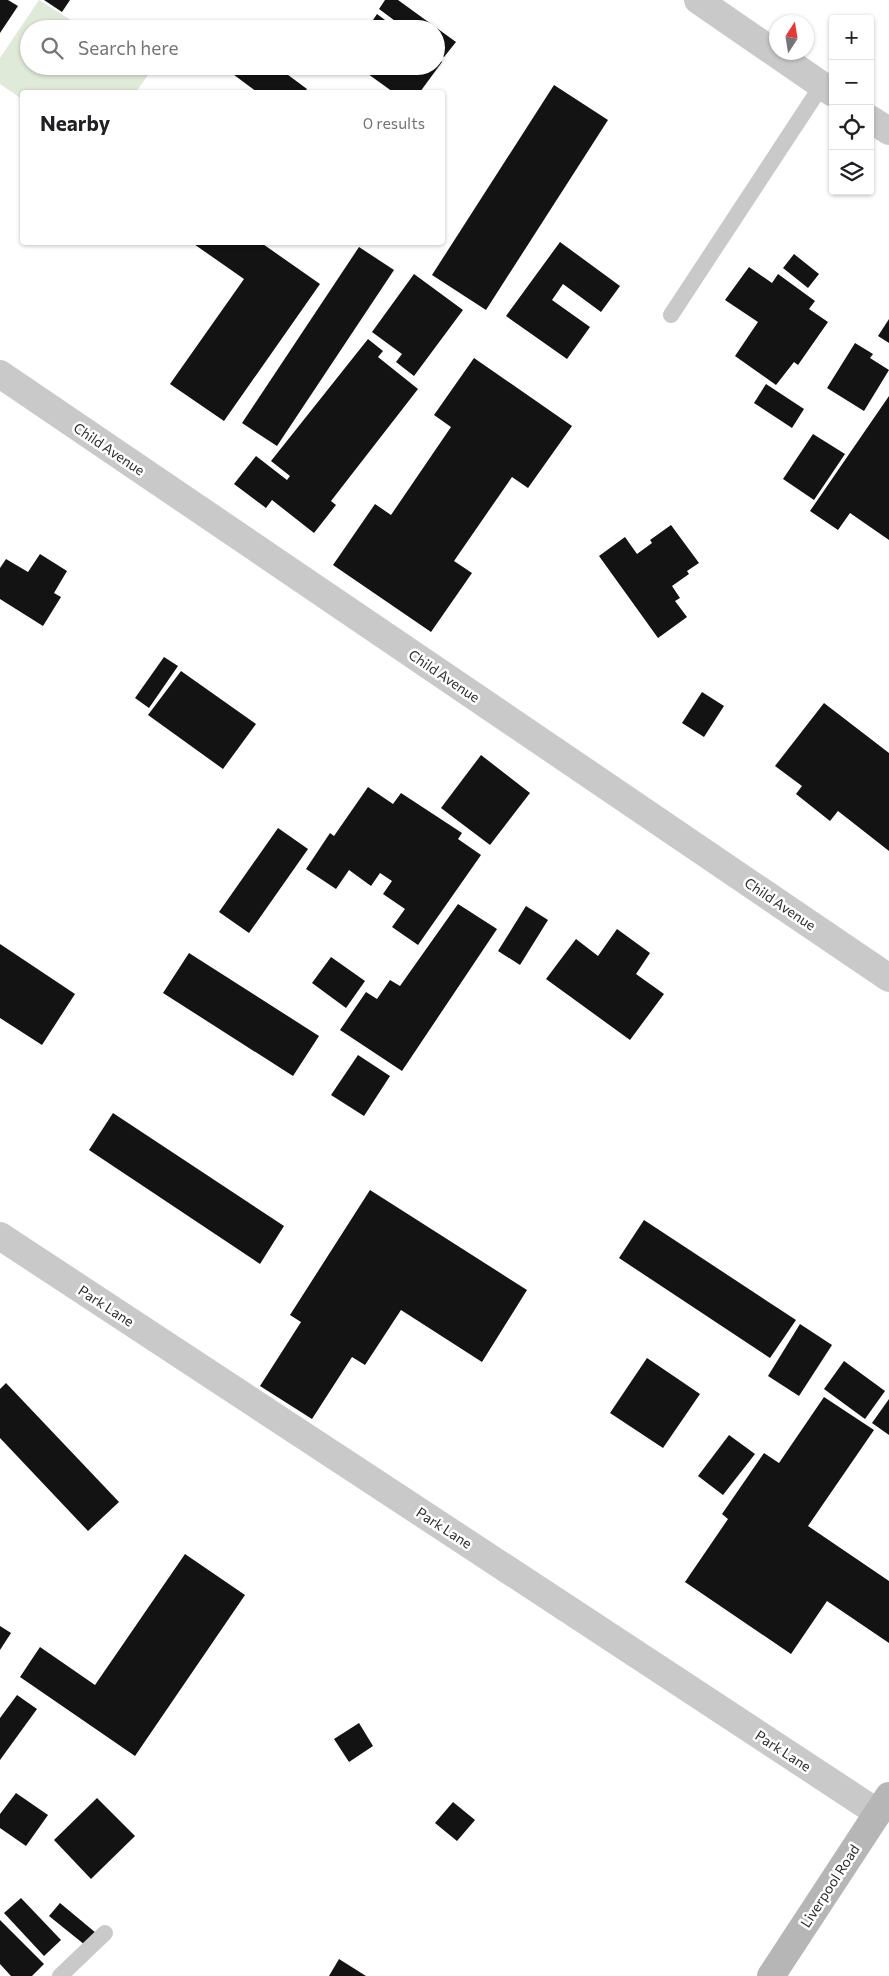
<!DOCTYPE html>
<html lang="en">
<head>
<meta charset="utf-8">
<style>
	body { margin:0; font-family:Commissioner,sans-serif; background:#f2f2f2; color:#202124 }
	.controls { position:absolute; right:15px; top:15px; display:grid; overflow:hidden; border-radius:5px; box-shadow:0 1px 4px #0004 }
	.controls button { width:45px; height:45px; display:grid; place-items:center; padding:0; border:0; border-bottom:1px solid #e0e0e0; background:#fff; color:#202124; font:25px sans-serif }
	.compass { position:absolute; left:769px; top:15px; width:45px; height:45px; border-radius:50%; background:#fff; box-shadow:0 1px 4px #0004; rotate:12deg }
	.list { margin:0; padding:0; list-style:none }
	h2 { display:flex; justify-content:space-between; align-items:center; height:65px; margin:0; padding:0 20px; font-size:21px }
	h2 small { font-size:16px; font-weight:400; color:#757577 }
	.icon { flex:none; width:28px; height:28px; fill:none; stroke:currentColor; stroke-width:2; stroke-linecap:round; stroke-linejoin:round }
	.map { position:relative; flex:none; width:889px; height:1976px; overflow:hidden }
	.search { position:absolute; background:#fff; box-shadow:0 1px 4px #0004; left:20px; top:20px; width:425px; height:55px; display:flex; align-items:center; gap:12px; box-sizing:border-box; padding:0 18px; border-radius:28px; color:#757577; font-size:19px }
	.panel { position:absolute; background:#fff; box-shadow:0 1px 4px #0004; left:20px; top:90px; width:425px; height:155px; border-radius:5px }
	.map>svg:first-child { display:block }
	.green { fill:#e0ead8 }
	.building { fill:#131313 }
	.lines { fill:none; stroke-linecap:round; stroke-linejoin:round }
	.service { stroke:#c9c9c9; stroke-width:16 }
	.minor { stroke:#c9c9c9; stroke-width:28 }
	.tertiary { stroke:#c9c9c9; stroke-width:28 }
	.secondary { stroke:#b6b6b6; stroke-width:28 }
	.labels { text-anchor:middle; stroke-width:5; stroke-linejoin:round; paint-order:stroke }
	.street-label { font-size:14px; fill:#2c2c2c; stroke:#fff }
</style>
</head>
<body>
<div class="map">
<svg width="889" height="1976" viewBox="0 0 889 1976">
	<rect width="100%" height="100%" fill="#fff"/>
	<!-- green -->
	<path class="green" d="M39,0L85,29H29V66H141L150,72L136,92H22V99L0,84V58Z"/>
	<!-- building -->
	<g class="building">
		<path d="M0,0H8L18,6L0,33Z"/>
		<path d="M44,0H70L62,12Z"/>
		<path d="M385,0H398L456,42L444,57L436,51V29H406L379,9Z"/>
		<path d="M377,14L397,29H367Z"/>
		<path d="M436,57L442,62L420,92H393L357,66H436Z"/>
		<path d="M222,66H276L307,89L305,92H257Z"/>
		<path d="M554,85L608,120L486,310L432,275Z"/>
		<path d="M191,242H260L320,284L224,421L170,384L244,279Z"/>
		<path d="M560,242L620,286L601,312L563,284L552,300L590,327L567,359L506,316Z"/>
		<path d="M359,247L394,270L277,446L242,423Z"/>
		<path d="M794,254L819,274L808,288L783,268Z"/>
		<path d="M749,267L772,283L778,274L815,301L809,309L828,322L798,365L794,362L776,385L735,356L758,322L725,300Z"/>
		<path d="M414,274L463,310L414,376L396,362L402,354L372,332Z"/>
		<path d="M889,319V343L878,336Z"/>
		<path d="M368,339L383,351L378,357L418,389L331,501L336,505L314,533L272,500L266,508L234,484L256,456L287,480L290,476L271,461Z"/>
		<path d="M855,343L873,354L870,358L889,370L864,411L827,388Z"/>
		<path d="M474,358L572,426L528,488L512,477L454,561L472,573L431,632L333,565L375,504L391,515L451,427L434,415Z"/>
		<path d="M766,384L804,409L792,428L754,403Z"/>
		<path d="M889,396V540L850,513L838,530L810,511Z"/>
		<path d="M813,434L845,454L814,500L783,479Z"/>
		<path d="M671,525L699,563L687,571L689,574L672,586L680,598L675,601L687,617L658,638L599,556L625,537L637,554L652,543L650,540Z"/>
		<path d="M40,554L67,571L54,593L61,597L43,626L0,599V568L6,559L28,572Z"/>
		<path d="M164,657L178,666L149,708L135,698Z"/>
		<path d="M181,671L256,724L223,769L148,715Z"/>
		<path d="M702,692L724,706L704,737L682,723Z"/>
		<path d="M824,703L889,753V851L838,811L830,821L796,794L802,786L775,766Z"/>
		<path d="M481,755L530,793L490,845L441,808Z"/>
		<path d="M368,787L393,804L401,793L462,833L458,839L481,855L418,945L392,927L405,909L383,894L392,881L380,873L371,886L349,870L336,889L306,869L330,833L334,836Z"/>
		<path d="M278,828L308,849L249,933L219,912Z"/>
		<path d="M458,904L497,929L402,1071L340,1030L366,992L377,999L390,980L400,986Z"/>
		<path d="M526,906L548,920L520,965L498,951Z"/>
		<path d="M617,929L650,953L636,974L664,994L630,1040L546,979L576,939L598,956Z"/>
		<path d="M0,944L75,994L42,1045L0,1018Z"/>
		<path d="M189,953L319,1036L293,1076L163,993Z"/>
		<path d="M331,957L365,981L346,1008L312,983Z"/>
		<path d="M358,1055L390,1076L364,1116L331,1095Z"/>
		<path d="M113,1113L284,1226L260,1264L89,1150Z"/>
		<path d="M370,1190L527,1290L482,1362L401,1310L365,1365L352,1357L312,1419L260,1386L301,1322L290,1315Z"/>
		<path d="M644,1220L796,1320L770,1358L619,1258Z"/>
		<path d="M800,1324L832,1345L799,1396L768,1376Z"/>
		<path d="M647,1358L700,1394L663,1448L610,1413Z"/>
		<path d="M844,1361L885,1391L865,1419L824,1389Z"/>
		<path d="M6,1383L119,1502L88,1531L0,1438V1389Z"/>
		<path d="M824,1397L874,1430L808,1526L889,1581V1643L827,1601L791,1654L685,1582L728,1519L722,1514L764,1453L779,1463Z"/>
		<path d="M889,1399V1435L872,1423Z"/>
		<path d="M729,1435L755,1454L723,1495L698,1476Z"/>
		<path d="M185,1554L245,1595L135,1756L20,1677L40,1647L95,1685Z"/>
		<path d="M0,1626L11,1633L0,1650Z"/>
		<path d="M17,1695L37,1709L0,1760V1718Z"/>
		<path d="M359,1723L373,1746L349,1762L334,1739Z"/>
		<path d="M16,1793L48,1815L26,1846L0,1828V1814Z"/>
		<path d="M97,1798L135,1836L91,1879L54,1840Z"/>
		<path d="M453,1802L475,1820L457,1841L435,1823Z"/>
		<path d="M21,1898L61,1940L44,1956L4,1913Z"/>
		<path d="M60,1903L96,1933L85,1945L49,1916Z"/>
		<path d="M0,1920L44,1964L32,1976H11L0,1964Z"/>
		<path d="M339,1959L366,1976H329Z"/>
	</g>
	<g class="lines">
		<!-- service -->
		<g class="service">
			<path d="M671,315L822,85"/>
			<path d="M60,1976L105,1933"/>
		</g>
		<!-- minor -->
		<g class="minor">
			<path d="M698,0L833,93"/>
			<path d="M870,119L889,131"/>
			<path d="M0,374L889,978"/>
		</g>
		<!-- tertiary -->
		<path class="tertiary" d="M0,1236L878,1813"/>
		<!-- secondary -->
		<path class="secondary" d="M771,1976L889,1796"/>
	</g>
	<g class="labels">
		<!-- street labels -->
		<g class="street-label">
			<text transform="translate(109 449) rotate(34)" y="5">Child Avenue</text>
			<text transform="translate(444 676) rotate(34)" y="5">Child Avenue</text>
			<text transform="translate(780 904) rotate(34)" y="5">Child Avenue</text>
			<text transform="translate(106 1306) rotate(33)" y="5">Park Lane</text>
			<text transform="translate(444 1528) rotate(33)" y="5">Park Lane</text>
			<text transform="translate(783 1751) rotate(33)" y="5">Park Lane</text>
			<text transform="translate(830 1886) rotate(-57)" y="5">Liverpool Road</text>
		</g>
	</g>
</svg>
<div class="controls">
<button>+</button>
<button>−</button>
<button><svg class="icon" aria-label="locate" viewBox="0 0 24 24"><circle cx="12" cy="12" r="6"/><path d="M12 2v4M12 18v4M2 12h4M18 12h4"/></svg></button>
<button><svg class="icon" aria-label="layers" viewBox="0 0 24 24"><path d="M12 4l9 5-9 5-9-5zM3 14l9 5 9-5"/></svg></button>
</div>
<svg class="compass" viewBox="-18 -18 36 36"><path d="M0-13l5 13h-10z" fill="#e53935"/><path d="M0 13l5-13h-10z" fill="#757577"/></svg>
<div class="search"><svg class="icon" aria-label="search" viewBox="0 0 24 24"><circle cx="10" cy="10" r="6"/><path d="M15 15l6 6"/></svg>Search here</div>
<section class="panel">
<h2>Nearby<small>0 results</small></h2>
<ul class="list">
</ul>
</section>
</div>
</body>
</html>
